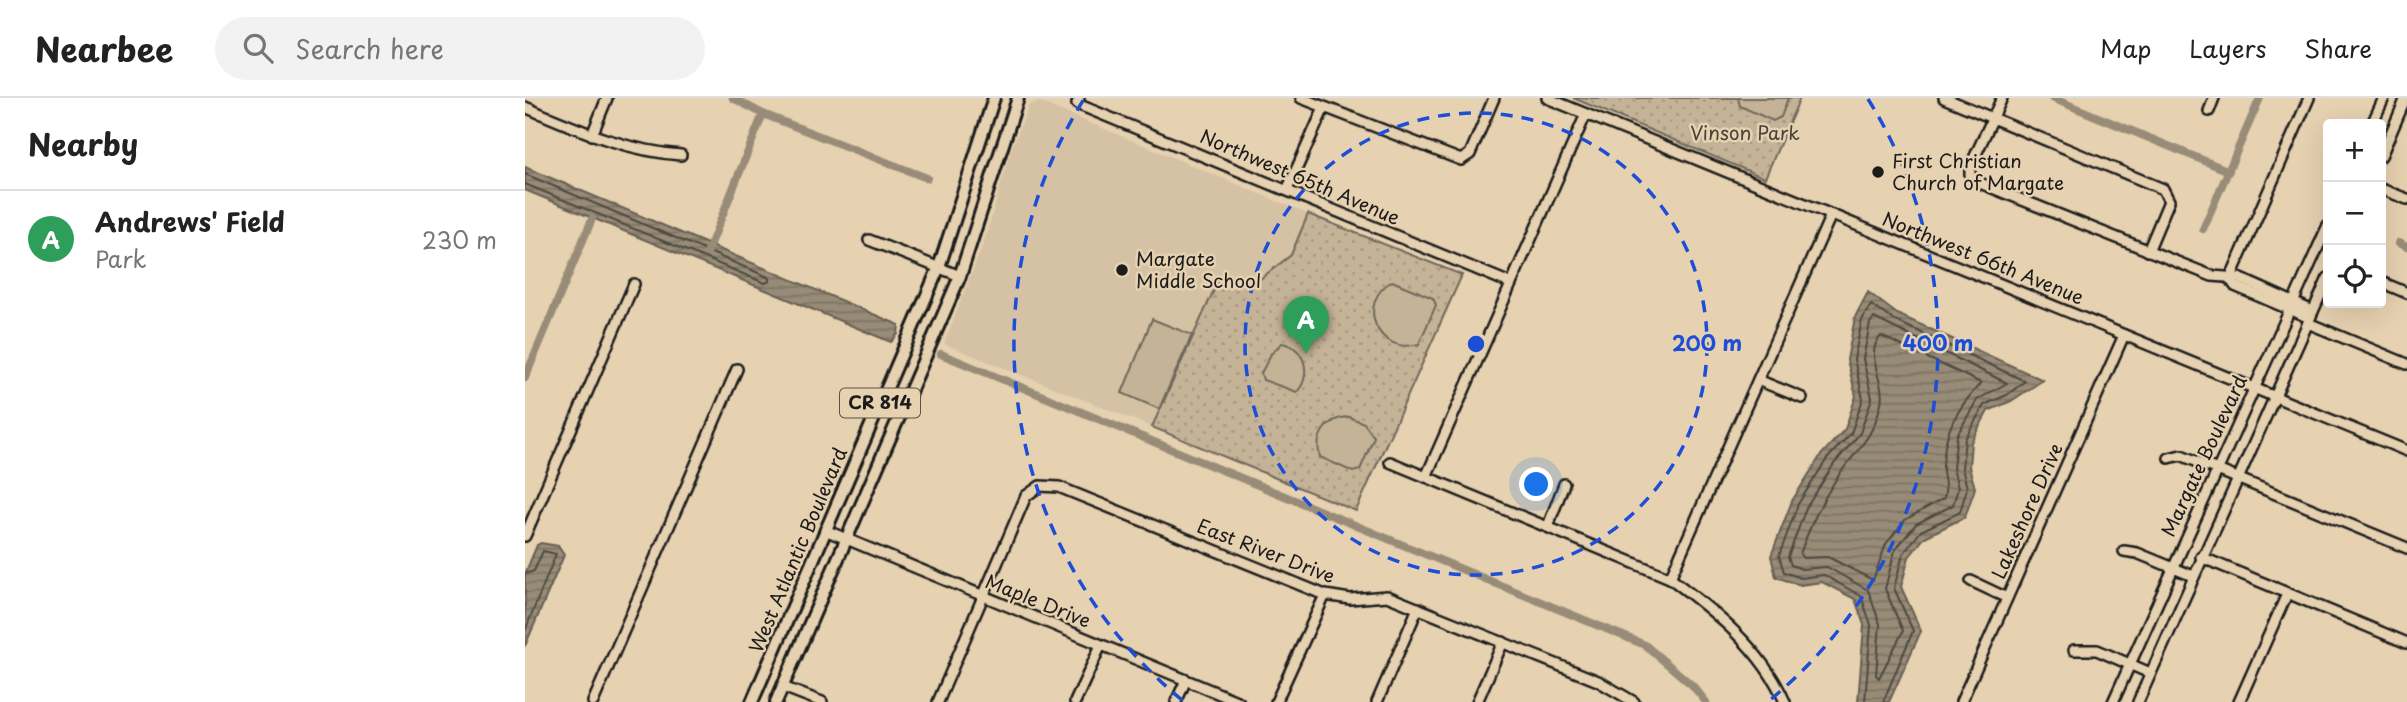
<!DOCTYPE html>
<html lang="en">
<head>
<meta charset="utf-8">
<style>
	body { margin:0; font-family:"Playpen Sans",sans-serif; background:#f2f2f2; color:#222 }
	.controls { position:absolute; right:21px; top:21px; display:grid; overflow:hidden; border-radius:7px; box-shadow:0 7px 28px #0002 }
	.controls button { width:63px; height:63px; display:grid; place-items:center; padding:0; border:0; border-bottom:2px solid #e0e0e0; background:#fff; color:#222; font:35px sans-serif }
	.you { position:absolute; left:1012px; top:387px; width:24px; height:24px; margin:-18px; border:5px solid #fff; border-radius:50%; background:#1a73e8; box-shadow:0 0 0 10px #1a73e833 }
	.badge { display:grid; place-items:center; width:46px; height:46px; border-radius:50%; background:#b45309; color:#fff; font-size:23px; font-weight:700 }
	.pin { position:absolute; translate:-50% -58px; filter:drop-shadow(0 2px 4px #0008) }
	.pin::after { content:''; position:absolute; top:37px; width:24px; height:21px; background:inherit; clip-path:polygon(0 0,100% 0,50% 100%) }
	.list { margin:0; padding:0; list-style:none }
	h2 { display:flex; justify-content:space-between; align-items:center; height:91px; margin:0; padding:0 28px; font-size:30px }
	h2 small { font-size:23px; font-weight:400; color:#767676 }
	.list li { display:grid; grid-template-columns:46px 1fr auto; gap:21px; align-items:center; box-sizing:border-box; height:98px; padding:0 28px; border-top:2px solid #e0e0e0 }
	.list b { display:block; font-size:26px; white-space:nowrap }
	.list p { margin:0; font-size:23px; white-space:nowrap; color:#767676 }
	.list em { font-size:23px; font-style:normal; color:#767676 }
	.icon { flex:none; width:38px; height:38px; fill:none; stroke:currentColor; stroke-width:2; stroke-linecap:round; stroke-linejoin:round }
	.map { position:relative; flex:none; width:1882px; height:604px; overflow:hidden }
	header { display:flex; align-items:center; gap:42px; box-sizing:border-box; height:98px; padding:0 35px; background:#fff; border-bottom:2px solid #e0e0e0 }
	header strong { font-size:33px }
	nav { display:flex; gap:38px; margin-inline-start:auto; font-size:24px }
	.search { width:490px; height:63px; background:#f2f2f2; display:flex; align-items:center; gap:18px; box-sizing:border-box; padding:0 24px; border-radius:38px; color:#767676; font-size:26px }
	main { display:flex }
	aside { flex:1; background:#fff }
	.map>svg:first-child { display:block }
	.built { fill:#d5c2a4 }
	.grass { fill:url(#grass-dots); stroke:#70685a; stroke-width:2 }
	.garden { fill:#c5b398; stroke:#70685a; stroke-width:2 }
	.water { fill:url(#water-rules); stroke:#665f53; stroke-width:2 }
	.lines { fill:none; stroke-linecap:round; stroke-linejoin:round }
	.shore { stroke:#4e4941; stroke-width:2 }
	.canal { stroke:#988c78; stroke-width:8 }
	.minor-casing { stroke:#1c1c1c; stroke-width:14 }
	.major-casing { stroke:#1c1c1c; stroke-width:16 }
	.minor { stroke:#e6d1b0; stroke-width:9 }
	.major { stroke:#e6d1b0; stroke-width:10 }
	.ring { fill:none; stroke:#1d4ed8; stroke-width:3.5; stroke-dasharray:12 9 }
	.poi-dot { fill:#1c1c1c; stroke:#e6d1b0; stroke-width:2.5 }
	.labels { text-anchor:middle; stroke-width:5; stroke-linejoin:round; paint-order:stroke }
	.shield { fill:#e6d1b0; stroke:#595248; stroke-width:2 }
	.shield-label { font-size:18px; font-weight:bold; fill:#1c1c1c }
	.park-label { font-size:19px; fill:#46423b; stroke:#e6d1b0 }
	.poi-label { font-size:19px; fill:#1c1c1c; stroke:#e6d1b0; text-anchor:start }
	.street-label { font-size:19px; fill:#1c1c1c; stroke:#e6d1b0 }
	.centre { fill:#1d4ed8; stroke:#e6d1b0; stroke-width:3.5 }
	.ring-label { font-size:21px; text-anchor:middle; font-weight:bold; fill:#1d4ed8; stroke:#e6d1b0; stroke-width:5; stroke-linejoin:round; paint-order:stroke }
</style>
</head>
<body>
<header>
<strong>Nearbee</strong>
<div class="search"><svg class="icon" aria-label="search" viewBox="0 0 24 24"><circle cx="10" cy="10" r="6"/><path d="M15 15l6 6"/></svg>Search here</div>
<nav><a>Map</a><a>Layers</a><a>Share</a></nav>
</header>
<main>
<aside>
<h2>Nearby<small></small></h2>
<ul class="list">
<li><span class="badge" style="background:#2e9e5b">A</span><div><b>Andrews' Field</b><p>Park</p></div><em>230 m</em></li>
</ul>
</aside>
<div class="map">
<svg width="1882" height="604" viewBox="0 0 1882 604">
	<defs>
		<pattern id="grass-dots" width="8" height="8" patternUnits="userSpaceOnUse" patternTransform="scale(1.75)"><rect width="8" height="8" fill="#c5b398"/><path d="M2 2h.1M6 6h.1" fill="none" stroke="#a99982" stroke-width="1.8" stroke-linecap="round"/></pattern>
		<pattern id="water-rules" width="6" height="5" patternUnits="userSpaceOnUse" patternTransform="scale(1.75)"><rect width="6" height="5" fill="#988c78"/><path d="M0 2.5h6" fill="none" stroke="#7b7262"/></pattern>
	</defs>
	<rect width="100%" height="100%" fill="#e6d1b0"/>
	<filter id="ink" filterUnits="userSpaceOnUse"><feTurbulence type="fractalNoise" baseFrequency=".0143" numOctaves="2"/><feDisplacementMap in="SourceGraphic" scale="14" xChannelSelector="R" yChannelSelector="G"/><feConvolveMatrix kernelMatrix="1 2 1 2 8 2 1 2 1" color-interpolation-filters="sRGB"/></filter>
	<g filter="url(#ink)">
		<!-- built -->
		<path class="built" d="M515,4L783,116L766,157L735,182L693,183L627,329L419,246L461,138L485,54L504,7Z"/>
		<!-- grass -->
		<g class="grass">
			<path d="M1048,0H1275L1240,80Z"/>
			<path d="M783,116L937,177L831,413L627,329L693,183L735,181L766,157Z"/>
		</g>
		<!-- garden -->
		<g class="garden">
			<path d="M1213,0H1263L1256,19L1248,23L1215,8Z"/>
			<path d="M867,183L908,200L911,207L894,246C852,258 830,205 867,183Z"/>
			<path d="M627,221L667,237L634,311L597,295Z"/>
			<path d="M757,245C781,249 787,278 772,294L738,282L736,275L746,256Z"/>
			<path d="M824,319L839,325L849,339L835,372L828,374L795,359C789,338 801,320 824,319Z"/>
		</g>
		<!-- water -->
		<g class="water">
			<path d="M0,69L374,227L373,236L366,244L0,92Z"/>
			<path d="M1343,194L1372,216L1518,282L1486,303L1463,313L1446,344L1444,369L1450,390L1440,419L1400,439L1384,459L1376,489L1396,533L1364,604H1333L1339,527L1330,501L1297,484L1275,487L1251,479L1246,458L1267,403L1296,357L1320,331L1331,298L1322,262L1330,219Z"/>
			<path d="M16,445L33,448L39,457L0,548V476L12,447Z"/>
		</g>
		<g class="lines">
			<!-- shore -->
			<g class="shore">
				<path d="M0,76L243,179L245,183L240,185L0,86"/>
				<path d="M1349,220L1482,285L1452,302L1432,337L1428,370L1433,390L1428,407L1391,426L1370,452L1360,491L1378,533L1354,580L1351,577L1355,526L1343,492L1302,469L1277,471L1266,467L1263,459L1281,410L1309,366L1335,335L1347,300L1338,261L1345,225Z"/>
				<path d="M1356,238L1456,285C1433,310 1419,331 1418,367C1417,380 1423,387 1419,400L1380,422L1361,446L1348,482L1303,459L1278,460L1275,456C1285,427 1298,400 1316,374C1335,348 1348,340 1356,305C1361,284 1338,256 1356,238Z"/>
				<path d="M0,476L9,473L18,453L31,456L0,533"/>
				<path d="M1340,604L1346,527L1336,498L1299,477L1276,480L1259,474L1254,458L1273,406L1302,361L1326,335L1338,301L1329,261L1337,222L1346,207L1369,222L1500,283L1482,297L1459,307L1440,341L1437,370L1442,390L1435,414L1396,433L1378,456L1369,490L1388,533L1358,604"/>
			</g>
			<!-- canal -->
			<g class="canal">
				<path d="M208,0L238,16L402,80"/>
				<path d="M1527,0L1704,73"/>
				<path d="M1678,131L1735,0"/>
				<path d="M1873,145L1882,149"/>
				<path d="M183,153L238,16"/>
				<path d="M416,256L1120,547L1167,587L1181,604"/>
				<path d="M0,280L67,121"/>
			</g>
			<!-- minor casing -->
			<g class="minor-casing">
				<g id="minor">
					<path d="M554,0L552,6L985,185"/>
					<path d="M776,0L936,62L945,56L969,0"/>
					<path d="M1022,0L1882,353"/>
					<path d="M1419,0L1638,91L1644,103L1623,153"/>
					<path d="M1477,0L1445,69V77L1450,83L1687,178L1714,180L1788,213"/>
					<path d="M0,9C52,31 100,53 156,57"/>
					<path d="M1684,13L1689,0"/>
					<path d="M1847,26L1859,0"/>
					<path d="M67,37L82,0"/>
					<path d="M1856,58L1881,0"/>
					<path d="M1856,91L1882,101"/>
					<path d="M762,92L799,10"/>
					<path d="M344,142L435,178"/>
					<path d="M1705,181L1784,0"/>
					<path d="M1705,181L1710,188L1785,220"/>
					<path d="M1856,184L1882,195"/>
					<path d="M1783,225L1882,266"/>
					<path d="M1233,282L1277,300"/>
					<path d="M1644,360L1656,357L1882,450"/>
					<path d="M865,364L1145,480C1190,514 1237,551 1260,604"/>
					<path d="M901,379L1061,16"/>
					<path d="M1023,428L1039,386"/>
					<path d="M300,432L714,604"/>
					<path d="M0,438L109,186"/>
					<path d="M1599,453L1612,455L1668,478"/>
					<path d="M1676,459L1882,545"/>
					<path d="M1145,480L1306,117"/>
					<path d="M1446,483L1482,500"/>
					<path d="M1549,552H1572L1625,575"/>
					<path d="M258,589L297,604"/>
					<path d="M68,604L212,271"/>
					<path d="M413,604L501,398L515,388L534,389L800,497L825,501L862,498L1073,583L1109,604"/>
					<path d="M550,604L576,547"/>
					<path d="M651,604L661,582"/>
					<path d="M751,604L800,497"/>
					<path d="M852,604L893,510"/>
					<path d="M952,604L978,544"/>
					<path d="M1436,604L1599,237"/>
					<path d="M1588,604L1803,127"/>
					<path d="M1613,604L1803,180"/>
					<path d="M1714,604L1762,496"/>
				</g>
			</g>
			<!-- major casing -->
			<g class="major-casing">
				<g id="major">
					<path d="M227,604L414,169L469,0"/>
					<path d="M251,604L435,178L493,0"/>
				</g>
			</g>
			<!-- minor -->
			<use href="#minor" class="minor"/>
			<!-- major -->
			<use href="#major" class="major"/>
		</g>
	</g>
	<!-- distance rings -->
	<g class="ring">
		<circle cx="951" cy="246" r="231"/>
		<path d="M657 602A462 462 0 0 1 559 1M1343 1A462 462 0 0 1 1245 602"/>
	</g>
	<!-- markers -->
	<g class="poi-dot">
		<circle cx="1353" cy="74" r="7"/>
		<circle cx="597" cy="172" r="7"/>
	</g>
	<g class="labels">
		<!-- shield labels -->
		<rect class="shield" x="315" y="290.5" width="80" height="29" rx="5"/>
		<g class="shield-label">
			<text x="355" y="311">CR 814</text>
		</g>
		<!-- park labels -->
		<g class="park-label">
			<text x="1220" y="42">Vinson Park</text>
		</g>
		<!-- poi labels -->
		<g class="poi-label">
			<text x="1367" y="70">First Christian<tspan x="1367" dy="22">Church of Margate</tspan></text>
			<text x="611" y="168">Margate<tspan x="611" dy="22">Middle School</tspan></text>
		</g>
		<!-- street labels -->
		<g class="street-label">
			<text transform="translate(775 79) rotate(23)" y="7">Northwest 65th Avenue</text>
			<text transform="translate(1458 160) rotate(22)" y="7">Northwest 66th Avenue</text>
			<text transform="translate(1679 358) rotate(-65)" y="7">Margate Boulevard</text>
			<text transform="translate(1502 413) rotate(-66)" y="7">Lakeshore Drive</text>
			<text transform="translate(273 452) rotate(-67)" y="7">West Atlantic Boulevard</text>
			<text transform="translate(741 453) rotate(21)" y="7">East River Drive</text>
			<text transform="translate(513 503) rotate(22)" y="7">Maple Drive</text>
		</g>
	</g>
	<circle cx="951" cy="246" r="10" class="centre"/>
	<g class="ring-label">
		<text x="1182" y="253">200 m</text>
		<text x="1413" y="253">400 m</text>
	</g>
</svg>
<div class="controls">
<button>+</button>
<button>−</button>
<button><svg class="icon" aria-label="locate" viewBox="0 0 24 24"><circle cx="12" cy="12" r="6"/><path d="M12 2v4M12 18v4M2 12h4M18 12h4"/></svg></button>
</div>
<div class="you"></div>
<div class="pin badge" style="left:781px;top:256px;background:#2e9e5b">A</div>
</div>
</main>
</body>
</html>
